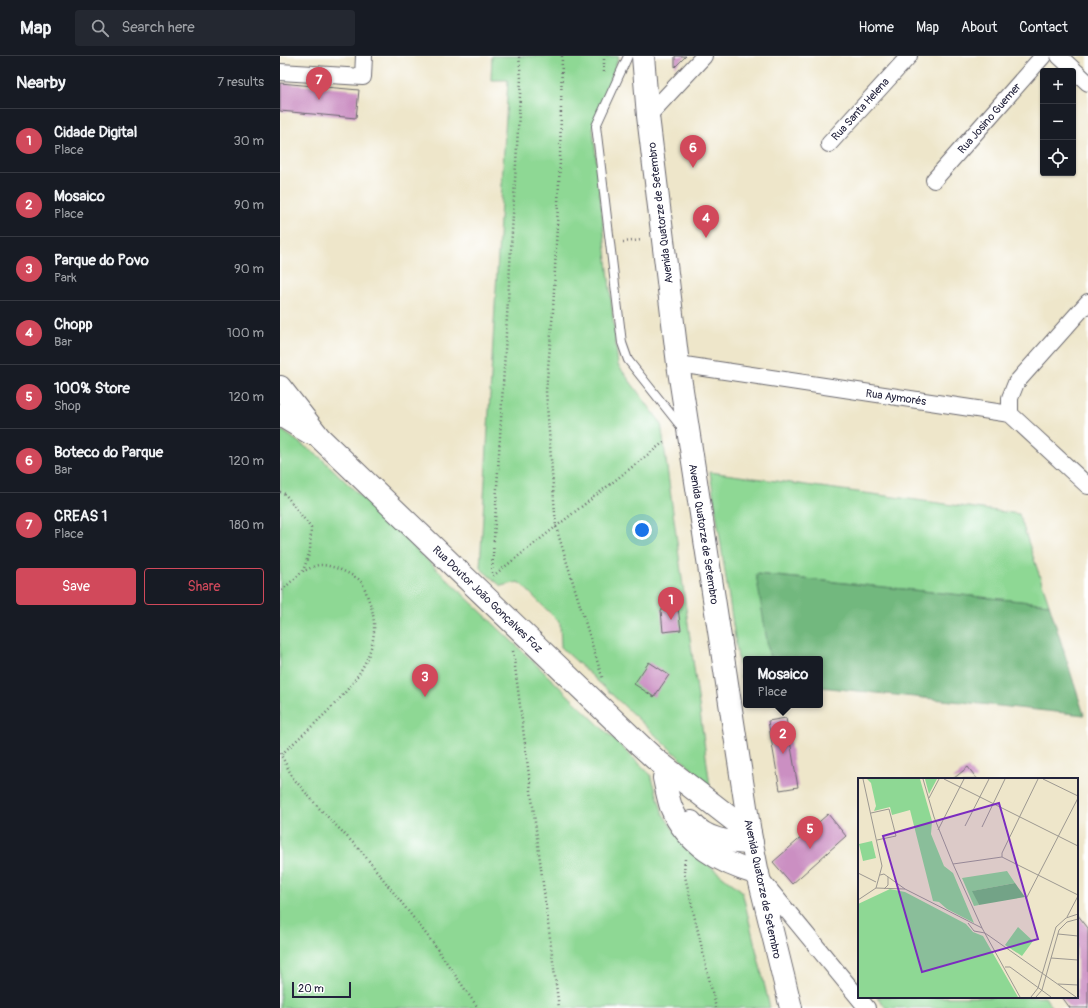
<!DOCTYPE html>
<html lang="en">
<head>
<meta charset="utf-8">
<style>
	body { margin:0; font-family:Pangolin,sans-serif; background:#242831; color:#f1f3f6 }
	.controls { position:absolute; right:12px; top:12px; display:grid; overflow:hidden; border-radius:4px; box-shadow:0 1px 3px #0004 }
	.controls button { width:36px; height:36px; display:grid; place-items:center; padding:0; border:0; border-bottom:1px solid #363941; background:#171b24; color:#f1f3f6; font:20px sans-serif }
	.scale { position:absolute; left:12px; bottom:10px; width:59px; box-sizing:border-box; padding-left:4px; border:2px solid #22223b; border-top:0; font-size:11px; line-height:14px; white-space:nowrap; color:#22223b; -webkit-text-stroke:3px #fff; paint-order:stroke }
	.you { position:absolute; left:362px; top:474px; width:14px; height:14px; margin:-10px; border:3px solid #fff; border-radius:50%; background:#1a73e8; box-shadow:0 0 0 6px #1a73e833 }
	.badge { display:grid; place-items:center; width:26px; height:26px; border-radius:50%; background:#d1495b; color:#fff; font-size:13px; font-weight:700 }
	.pin { position:absolute; translate:-50% -33px; filter:drop-shadow(0 1px 2px #0008) }
	.pin::after { content:''; position:absolute; top:21px; width:14px; height:12px; background:inherit; clip-path:polygon(0 0,100% 0,50% 100%) }
	.popup { position:absolute; left:463px; top:600px; width:80px; height:52px; box-sizing:border-box; display:grid; place-content:center; border-radius:4px; background:#171b24; filter:drop-shadow(0 1px 3px #0005); font-size:13px; white-space:nowrap; color:#9ea1a6 }
	.popup b { font-size:15px; color:#f1f3f6 }
	.popup::after { content:''; position:absolute; left:50%; top:100%; margin-left:-8px; border:8px solid transparent; border-top-color:#171b24 }
	.list { margin:0; padding:0; list-style:none }
	h2 { display:flex; justify-content:space-between; align-items:center; height:52px; margin:0; padding:0 16px; font-size:17px }
	h2 small { font-size:13px; font-weight:400; color:#9ea1a6 }
	.list li { display:grid; grid-template-columns:26px 1fr auto; gap:12px; align-items:center; box-sizing:border-box; height:64px; padding:0 16px; border-top:1px solid #363941 }
	.list b { display:block; font-size:15px; white-space:nowrap }
	.list p { margin:0; font-size:13px; white-space:nowrap; color:#9ea1a6 }
	.list em { font-size:13px; font-style:normal; color:#9ea1a6 }
	.actions { display:flex; gap:8px; padding:12px 16px }
	.actions a { flex:1; padding:9px 0; border:1px solid #d1495b; border-radius:4px; text-align:center; font-size:14px; color:#d1495b }
	.actions .main { background:#d1495b; color:#fff }
	.icon { flex:none; width:22px; height:22px; fill:none; stroke:currentColor; stroke-width:2; stroke-linecap:round; stroke-linejoin:round }
	.map { position:relative; flex:none; width:808px; height:952px; overflow:hidden }
	header { display:flex; align-items:center; gap:24px; box-sizing:border-box; height:56px; padding:0 20px; background:#171b24; border-bottom:1px solid #363941 }
	header strong { font-size:19px }
	nav { display:flex; gap:22px; margin-inline-start:auto; font-size:14px }
	.search { width:280px; height:36px; background:#242831; display:flex; align-items:center; gap:10px; box-sizing:border-box; padding:0 14px; border-radius:4px; color:#9ea1a6; font-size:15px }
	main { display:flex }
	aside { flex:1; background:#171b24 }
	.map>svg:first-child { display:block }
	.green { fill:#8ed894; stroke:#587d68 }
	.forest { fill:#72b87e; stroke:#4a6d5c }
	.building { fill:#cb8fc2 }
	.lines { fill:none; stroke-linecap:round; stroke-linejoin:round }
	.lane-casing { stroke:#69676d; stroke-width:10 }
	.street-casing { stroke:#69676d; stroke-width:18 }
	.secondary-casing { stroke:#69676d; stroke-width:24 }
	.path { stroke:#69676d; stroke-width:2.5; stroke-dasharray:1 3; stroke-linecap:butt }
	.lane { stroke:#fff; stroke-width:8 }
	.street { stroke:#fff; stroke-width:16 }
	.secondary { stroke:#fff; stroke-width:22 }
	.labels { text-anchor:middle; stroke-width:3.5; stroke-linejoin:round; paint-order:stroke }
	.street-label { font-size:11px; fill:#22223b; stroke:#fff }
	.inset-road { fill:none; stroke:#9c9891; stroke-width:1 }
	.view { fill:#7b2cbf; fill-opacity:0.15; stroke:#7b2cbf; stroke-width:2 }
	.inset-edge { fill:none; stroke:#22223b; stroke-width:2 }
</style>
</head>
<body>
<header>
<strong>Map</strong>
<div class="search"><svg class="icon" aria-label="search" viewBox="0 0 24 24"><circle cx="10" cy="10" r="6"/><path d="M15 15l6 6"/></svg>Search here</div>
<nav><a>Home</a><a>Map</a><a>About</a><a>Contact</a></nav>
</header>
<main>
<aside>
<h2>Nearby<small>7 results</small></h2>
<ul class="list">
<li><span class="badge">1</span><div><b>Cidade Digital</b><p>Place</p></div><em>30 m</em></li>
<li><span class="badge">2</span><div><b>Mosaico</b><p>Place</p></div><em>90 m</em></li>
<li><span class="badge">3</span><div><b>Parque do Povo</b><p>Park</p></div><em>90 m</em></li>
<li><span class="badge">4</span><div><b>Chopp</b><p>Bar</p></div><em>100 m</em></li>
<li><span class="badge">5</span><div><b>100% Store</b><p>Shop</p></div><em>120 m</em></li>
<li><span class="badge">6</span><div><b>Boteco do Parque</b><p>Bar</p></div><em>120 m</em></li>
<li><span class="badge">7</span><div><b>CREAS 1</b><p>Place</p></div><em>180 m</em></li>
</ul>
<div class="actions"><a class="main">Save</a><a>Share</a></div>
</aside>
<div class="map">
<svg width="808" height="952" viewBox="0 0 808 952">
	<rect width="100%" height="100%" fill="#fff"/>
	<filter id="ink" filterUnits="userSpaceOnUse"><feTurbulence type="fractalNoise" baseFrequency=".025" numOctaves="2"/><feDisplacementMap in="SourceGraphic" scale="8" xChannelSelector="R" yChannelSelector="G"/><feConvolveMatrix kernelMatrix="1 2 1 2 8 2 1 2 1" color-interpolation-filters="sRGB"/></filter>
	<filter id="wash" filterUnits="userSpaceOnUse"><feTurbulence type="fractalNoise" baseFrequency=".012" numOctaves="4" result="noise"/><feDisplacementMap in="SourceGraphic" scale="16" xChannelSelector="R" yChannelSelector="G"/><feGaussianBlur stdDeviation="0.9" result="paint"/><feColorMatrix in="noise" values="0 0 0 0 0 0 0 0 0 0 0 0 0 0 0 0 0 1.4 0 .05"/><feComposite in="paint" operator="in"/></filter>
	<g filter="url(#wash)">
		<rect width="100%" height="100%" fill="#eee6ca"/>
		<!-- green -->
		<g class="green">
			<path d="M212,0H339L313,72L338,309L381,367L430,730L281,591L280,567L239,526L221,530L200,512L228,24H211Z"/>
			<path d="M0,373L41,402L371,719L383,758L405,791L462,835L490,952H0Z"/>
			<path d="M430,416L739,458L769,548L477,518L490,603H466V623L461,622Z"/>
			<path d="M597,941H765L772,952H606Z"/>
		</g>
		<!-- forest -->
		<path class="forest" d="M476,518L769,548L804,659L540,631V603H490Z"/>
		<g id="blocks">
			<!-- building -->
			<g class="building">
				<path d="M395,0H406L395,11Z"/>
				<path d="M0,27L79,34L76,62L0,55Z"/>
				<path d="M398,552L401,574L383,576L381,554Z"/>
				<path d="M369,606L389,619L374,641L354,628Z"/>
				<path d="M506,662L518,731L500,734L488,665Z"/>
				<path d="M688,711L697,723H673Z"/>
				<path d="M548,758L566,780L512,828L493,806Z"/>
				<path d="M797,858L808,872V952H790L782,941H797Z"/>
			</g>
		</g>
	</g>
	<g filter="url(#ink)">
		<use href="#blocks" fill-opacity="0" stroke="#69676d" stroke-width="1"/>
		<g class="lines">
			<!-- lane casing -->
			<g class="lane-casing">
				<path id="lane" d="M348,0L316,70L342,287L348,304L402,372"/>
			</g>
			<!-- street casing -->
			<g class="street-casing">
				<g id="street">
					<path d="M779,0L808,27"/>
					<path d="M0,16L83,21L84,0"/>
					<path d="M368,60L424,0"/>
					<path d="M549,88L629,0"/>
					<path d="M654,124L763,0"/>
					<path d="M398,308L730,358L808,430"/>
					<path d="M730,358V342L736,327L808,246"/>
					<path d="M481,823L587,952"/>
				</g>
			</g>
			<!-- secondary casing -->
			<g class="secondary-casing">
				<g id="secondary">
					<path d="M363,0L368,60L398,308L470,777L478,818L511,952"/>
					<path d="M0,331L40,382L360,689L375,703L470,777"/>
					<path d="M0,359L30,377"/>
					<path d="M384,722C386,731 388,742 391,751C407,789 441,807 478,818"/>
					<path d="M411,766C426,785 449,786 472,787"/>
				</g>
			</g>
			<!-- path -->
			<g class="path">
				<path d="M282,0L280,104L273,255L266,335L276,471L323,624"/>
				<path d="M324,16V0"/>
				<path d="M343,186L362,184"/>
				<path d="M0,436L5,438L31,472L30,495L23,515L0,536"/>
				<path d="M212,517L241,22L239,0"/>
				<path d="M213,520L384,386"/>
				<path d="M233,595L279,952"/>
				<path d="M0,697L13,722L39,752L82,796L153,887L198,952"/>
				<path d="M2,698C41,660 114,608 89,545C86,537 84,526 77,522C66,516 53,509 40,509C34,509 28,514 23,515"/>
				<path d="M405,803L404,816L436,952"/>
			</g>
			<!-- lane -->
			<use href="#lane" class="lane"/>
			<!-- street -->
			<use href="#street" class="street"/>
			<!-- secondary -->
			<use href="#secondary" class="secondary"/>
		</g>
	</g>
	<g class="labels">
		<!-- street labels -->
		<g class="street-label">
			<text transform="translate(580 53) rotate(-48)" y="4">Rua Santa Helena</text>
			<text transform="translate(709 62) rotate(-49)" y="4">Rua Josino Guemer</text>
			<text transform="translate(380 157) rotate(-97)" y="4">Avenida Quatorze de Setembro</text>
			<text transform="translate(616 341) rotate(8)" y="4">Rua Aymorés</text>
			<text transform="translate(424 478) rotate(81)" y="4">Avenida Quatorze de Setembro</text>
			<text transform="translate(208 543) rotate(44)" y="4">Rua Doutor João Gonçalves Foz</text>
			<text transform="translate(483 833) rotate(78)" y="4">Avenida Quatorze de Setembro</text>
		</g>
	</g>
	<!-- overview -->
	<g transform="translate(578 722)">
		<rect width="220" height="220" fill="#eee6ca"/>
		<path d="M9,1H62L74,43L73,56L86,88L95,95L116,145L89,131L81,124L75,123L52,32L34,37L32,29L16,33L18,28L13,5ZM67,1H79L71,16ZM14,63L18,80L5,83L1,66ZM149,93L157,105L115,113L121,127L116,128L104,100ZM32,111L47,114L108,146L115,154L125,158L160,219H0V126ZM160,149L175,163L164,178L147,167Z" fill="#8ed894"/>
		<path d="M157,105L167,119L121,127L114,113Z" fill="#72b87e"/>
		<path class="inset-road" d="M5,1L24,88L18,110L47,111M65,1L76,39L95,86L124,150L162,219M86,1L220,68M185,1L220,18M71,20L81,1M13,35L31,31L38,58L19,62M107,48L131,1M124,49L147,1M80,52L106,1M144,79V75L180,1M95,86L144,79L220,117M0,95L18,104M22,97L26,96L47,111L124,150M26,111L30,107V99M168,121L220,20M0,122L18,110M209,139L220,118M110,145L116,153L127,155L218,219M200,156L220,158M193,180L220,182M147,189H152L193,219M200,206L220,207M173,219L180,210L198,149L208,140L220,136M178,219L184,212L201,152L209,144L220,141"/>
		<path class="view" d="M141,25L180,161L64,194L25,58Z"/>
		<rect width="220" height="220" class="inset-edge"/>
	</g>
</svg>
<div class="controls">
<button>+</button>
<button>−</button>
<button><svg class="icon" aria-label="locate" viewBox="0 0 24 24"><circle cx="12" cy="12" r="6"/><path d="M12 2v4M12 18v4M2 12h4M18 12h4"/></svg></button>
</div>
<div class="scale">20 m</div>
<div class="you"></div>
<div class="pin badge" style="left:391px;top:564px">1</div>
<div class="pin badge" style="left:503px;top:698px">2</div>
<div class="popup"><b>Mosaico</b>Place</div>
<div class="pin badge" style="left:145px;top:641px">3</div>
<div class="pin badge" style="left:426px;top:182px">4</div>
<div class="pin badge" style="left:530px;top:793px">5</div>
<div class="pin badge" style="left:413px;top:112px">6</div>
<div class="pin badge" style="left:39px;top:44px">7</div>
</div>
</main>
</body>
</html>
